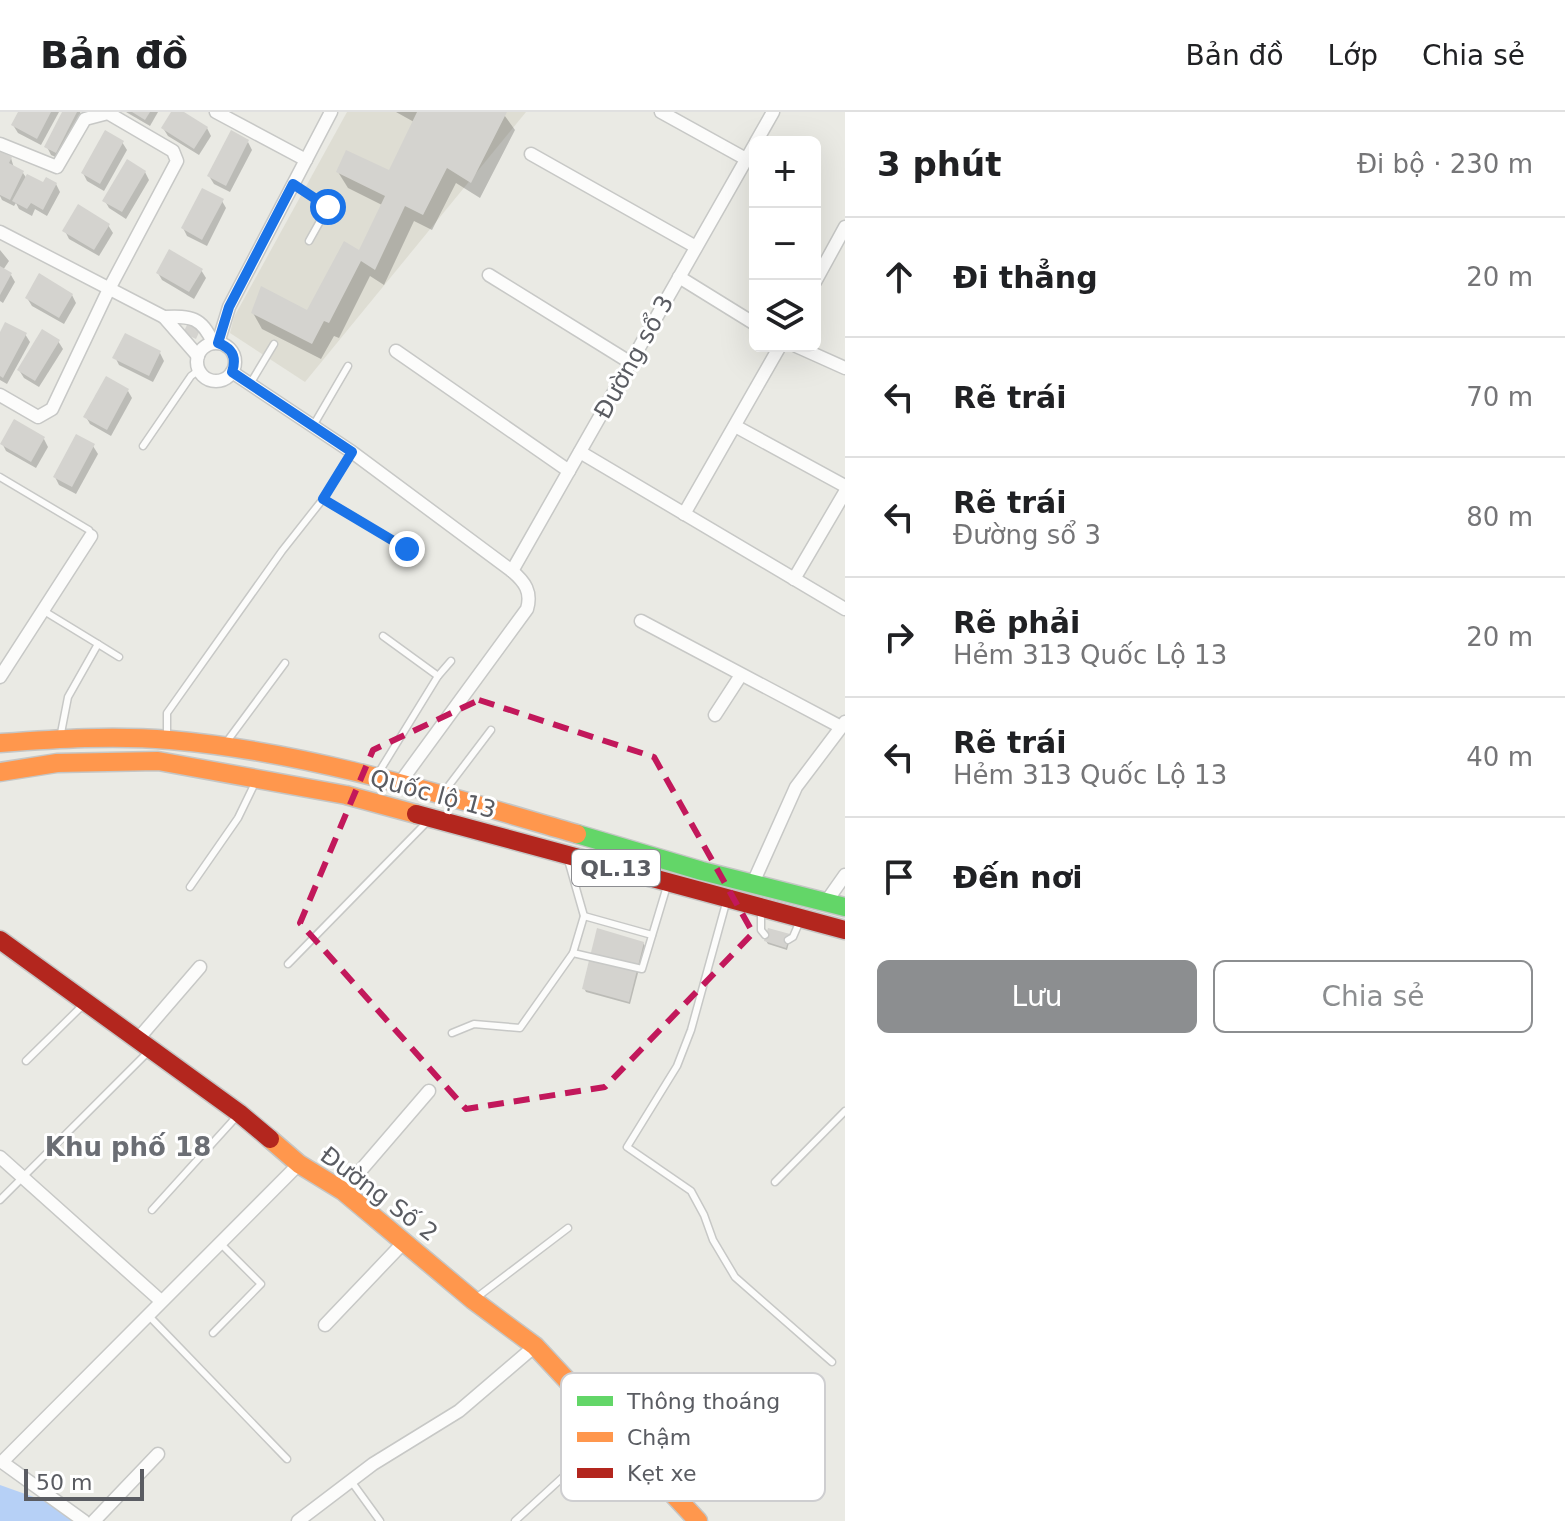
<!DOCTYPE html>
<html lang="vi">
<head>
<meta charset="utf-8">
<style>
	body { margin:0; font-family:"DejaVu Sans",sans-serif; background:#f6f6f6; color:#202124 }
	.controls { position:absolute; right:24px; top:24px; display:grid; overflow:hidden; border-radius:12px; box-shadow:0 8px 32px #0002 }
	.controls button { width:72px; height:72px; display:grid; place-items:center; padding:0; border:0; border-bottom:2px solid #e0e0e0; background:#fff; color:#202124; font:40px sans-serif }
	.scale { position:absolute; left:24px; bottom:20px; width:120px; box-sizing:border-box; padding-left:8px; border:4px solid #5a5c62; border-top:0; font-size:22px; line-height:28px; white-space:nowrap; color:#5a5c62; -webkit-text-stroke:6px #fff; paint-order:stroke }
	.stop { position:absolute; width:24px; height:24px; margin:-18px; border:6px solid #1a73e8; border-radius:50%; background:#fff }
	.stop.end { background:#1a73e8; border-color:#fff; box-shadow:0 2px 8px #0008 }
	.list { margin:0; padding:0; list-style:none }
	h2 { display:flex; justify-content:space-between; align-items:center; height:104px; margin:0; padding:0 32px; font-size:34px }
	h2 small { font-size:26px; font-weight:400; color:#757577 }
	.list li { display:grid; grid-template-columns:52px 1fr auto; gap:24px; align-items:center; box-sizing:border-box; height:120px; padding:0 32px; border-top:2px solid #e0e0e0 }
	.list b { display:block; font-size:30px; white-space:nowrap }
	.list p { margin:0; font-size:26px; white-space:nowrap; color:#757577 }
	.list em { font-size:26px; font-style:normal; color:#757577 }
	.actions { display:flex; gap:16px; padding:24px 32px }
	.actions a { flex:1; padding:18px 0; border:2px solid #8c8e90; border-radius:12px; text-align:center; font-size:28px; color:#8c8e90 }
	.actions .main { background:#8c8e90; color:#fff }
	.icon { flex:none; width:44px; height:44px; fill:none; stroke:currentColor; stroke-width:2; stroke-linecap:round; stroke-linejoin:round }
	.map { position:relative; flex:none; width:845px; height:1409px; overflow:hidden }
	header { display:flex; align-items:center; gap:48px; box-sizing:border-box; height:112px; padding:0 40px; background:#fff; border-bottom:2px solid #e0e0e0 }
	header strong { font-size:38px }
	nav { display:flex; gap:44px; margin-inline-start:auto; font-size:28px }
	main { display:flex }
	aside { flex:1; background:#fff }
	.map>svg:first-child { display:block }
	.education { fill:#deddd3 }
	.water { fill:#b6d0f6 }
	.shadow { fill:#0003 }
	.building { fill:#d4d3cf }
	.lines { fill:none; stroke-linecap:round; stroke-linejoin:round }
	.lane-casing { stroke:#c7c8c6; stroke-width:9 }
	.street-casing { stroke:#c7c8c6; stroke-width:15 }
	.fast-casing { stroke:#c5c6c5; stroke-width:21 }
	.slow-casing { stroke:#c5c6c5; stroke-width:21 }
	.jam-casing { stroke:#c5c6c5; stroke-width:21 }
	.lane { stroke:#fcfcfb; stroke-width:6 }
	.street { stroke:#fcfcfb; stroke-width:12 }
	.fast { stroke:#63d668; stroke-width:18 }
	.slow { stroke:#ff974d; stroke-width:18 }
	.jam { stroke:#b3261e; stroke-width:18 }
	.route { stroke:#1a73e8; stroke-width:10 }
	.marked { fill:none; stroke:#c2185b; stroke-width:6; stroke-dasharray:16 10; stroke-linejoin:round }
	.labels { text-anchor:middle; stroke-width:6; stroke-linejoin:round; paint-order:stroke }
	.shield { fill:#fff; stroke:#8c8d91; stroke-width:2 }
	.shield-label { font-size:22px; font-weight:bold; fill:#5a5c62 }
	.street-label { font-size:24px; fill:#5a5c62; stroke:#fff }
	.neighbourhood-label { font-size:26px; font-weight:bold; fill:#6b6e74; stroke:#fff }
	.key { fill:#fff; stroke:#ceced0; stroke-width:2 }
	.key-label { font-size:22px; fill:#5a5c62 }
</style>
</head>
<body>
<header>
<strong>Bản đồ</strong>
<nav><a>Bản đồ</a><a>Lớp</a><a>Chia sẻ</a></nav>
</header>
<main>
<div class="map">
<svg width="845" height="1409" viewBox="0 0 845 1409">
	<rect width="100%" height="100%" fill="#eaeae4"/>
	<!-- education -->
	<path class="education" d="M347,0H526L305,270L230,221L234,205Z"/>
	<!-- water -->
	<path class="water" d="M0,1373L42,1388L77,1409H0Z"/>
	<!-- shadow -->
	<g class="shadow">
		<path d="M20,0H59L41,33L18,21L13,13Z"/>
		<path d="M64,0H80L82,4L60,47L51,43L47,35Z"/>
		<path d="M126,0H158L150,14Z"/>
		<path d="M173,0H180L207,16L211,24L199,43L168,24L163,16Z"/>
		<path d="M396,0H502L515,18L480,86L456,71L432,118L414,109L384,173L370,164L339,226L334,224L321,247L262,217L253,201H308L360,141L382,93L348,76L338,60L390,61L414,10Z"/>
		<path d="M122,30L127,38L104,79L87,69L83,61Z"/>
		<path d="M248,30L252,38L230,80L214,72L209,64Z"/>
		<path d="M0,43L11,46L14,56L23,61L27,67L44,73L56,72L60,80L47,104L35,97L32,104L19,97L16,91L14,94L2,88L0,84Z"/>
		<path d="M145,60L149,68L126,107L109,96L105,89Z"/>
		<path d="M222,89L226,96L207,134L187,124L183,116Z"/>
		<path d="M108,113L113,121L99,144L69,127L65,119Z"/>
		<path d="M0,138L9,149L3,158L11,163L15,170L3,191L0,189Z"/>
		<path d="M201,158L206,166L194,187L162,168L158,161Z"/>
		<path d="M72,183L76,191L64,212L32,194L27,186Z"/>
		<path d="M25,222L30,230L7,272L0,268V224Z"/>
		<path d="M58,229L63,237L39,275L24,266L19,258Z"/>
		<path d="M160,241L164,249L153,270L119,253L115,245Z"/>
		<path d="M128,279L132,286L111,324L90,312L86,305Z"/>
		<path d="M44,327L48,335L36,356L6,339L2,331Z"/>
		<path d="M93,334L98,342L76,382L59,373L55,365Z"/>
		<path d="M790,827L787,838L768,832L766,829Z"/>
		<path d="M643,831L645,834L630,892L586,880L584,876Z"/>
	</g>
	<!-- building -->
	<g class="building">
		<path d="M18,0H51L37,27L11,13Z"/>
		<path d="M62,0H77L56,41L44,35Z"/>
		<path d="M132,0H150L145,8Z"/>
		<path d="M171,0H184L208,15L194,37L161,16Z"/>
		<path d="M417,0H507L471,71L447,56L423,103L405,94L375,158L361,149L329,211L324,209L312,232L251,201L261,174L307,198L344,129L359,138L385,84L336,60L346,38L389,58Z"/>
		<path d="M105,18L124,29L100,72L81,61Z"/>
		<path d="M231,18L249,28L226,74L207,64Z"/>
		<path d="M0,39L12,45L9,51L24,59L10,88L0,83Z"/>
		<path d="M127,47L146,59L122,100L102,89Z"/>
		<path d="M27,62L43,70L46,65L57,71L43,98L31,91L27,97L12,89Z"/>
		<path d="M202,76L224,87L202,128L181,116Z"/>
		<path d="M78,92L110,112L94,138L62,119Z"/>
		<path d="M169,137L203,157L189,180L156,161Z"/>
		<path d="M0,154L12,161L0,183Z"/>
		<path d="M39,161L73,182L59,206L25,186Z"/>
		<path d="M5,210L27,221L3,266L0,264V220Z"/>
		<path d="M188,211L201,216L196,227L183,221Z"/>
		<path d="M42,217L60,228L35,269L17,258Z"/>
		<path d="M125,221L161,239L149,264L112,246Z"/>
		<path d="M106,264L129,277L107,318L83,305Z"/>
		<path d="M14,307L45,325L31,350L0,332Z"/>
		<path d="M76,322L95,332L72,375L53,365Z"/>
		<path d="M597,816L644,830L629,890L582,877Z"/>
		<path d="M768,816L790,822L786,836L764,829Z"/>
	</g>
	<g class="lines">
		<!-- lane casing -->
		<g class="lane-casing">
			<g id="lane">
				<path d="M293,72L328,95L309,129"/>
				<path d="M250,272L274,232"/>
				<path d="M313,314L348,254"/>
				<path d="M143,334L191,264L199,258"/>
				<path d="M0,365L89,418L91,422"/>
				<path d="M323,387L407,437"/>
				<path d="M44,499L98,532L68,585L61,621"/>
				<path d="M383,524L438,564"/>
				<path d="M98,532L119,545"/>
				<path d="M167,621V601L282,439L323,387L352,340"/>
				<path d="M228,628L285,551"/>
				<path d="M379,660L438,564L451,549"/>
				<path d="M447,676L491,618"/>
				<path d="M568,748L584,804L652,823"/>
				<path d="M190,775L238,706L254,673"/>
				<path d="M726,791L691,918L677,954L627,1035L691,1079L704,1103L713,1128L735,1165L832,1250"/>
				<path d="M761,800V818L765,823"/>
				<path d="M788,828L793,825L799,811"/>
				<path d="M573,841L584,804"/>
				<path d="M288,852L425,712"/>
				<path d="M452,921L474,912L520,916L573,841L642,857L667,774"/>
				<path d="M26,949L84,892"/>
				<path d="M775,1070L845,999"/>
				<path d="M0,1088L149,939"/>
				<path d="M152,1098L238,1003"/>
				<path d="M476,1186L568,1116"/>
				<path d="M148,1203L287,1347"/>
				<path d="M213,1221L261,1172L220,1131"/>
				<path d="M351,1369L380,1409"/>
				<path d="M515,1409L611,1321"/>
			</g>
		</g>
		<!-- street casing -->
		<g class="street-casing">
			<g id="street">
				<path d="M216,0L306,48"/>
				<path d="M661,0L746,47"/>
				<path d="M756,30L773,0"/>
				<path d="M0,32L57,55L85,7L108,1L173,39L177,49L109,177L52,297L38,305L0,283"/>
				<path d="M531,42L696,135"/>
				<path d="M0,120L164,205C191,204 202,205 213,231"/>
				<path d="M489,163L631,251"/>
				<path d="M679,165L755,212"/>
				<path d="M815,170L845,115"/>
				<path d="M164,205L198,244"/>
				<path d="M218,231L229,195L331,0"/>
				<circle cx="216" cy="250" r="19"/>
				<path d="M796,234L845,256"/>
				<path d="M396,239L569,359"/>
				<path d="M232,260L352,340L512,459C525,470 532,480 527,497L399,672"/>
				<path d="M735,314L845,374"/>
				<path d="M580,340L845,497"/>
				<path d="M684,402L780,234"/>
				<path d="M512,459L755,32"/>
				<path d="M794,467L845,380"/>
				<path d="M641,509L841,615"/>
				<path d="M0,565L91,424"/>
				<path d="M715,603L741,563"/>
				<path d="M753,771L796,675L845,610"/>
				<path d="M826,790L845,763"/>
				<path d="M138,927L200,855"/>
				<path d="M0,1045L161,1189"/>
				<path d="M343,1079L429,979"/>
				<path d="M325,1213L405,1129"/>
				<path d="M84,1409L2,1350L299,1052"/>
				<path d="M94,1409L158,1342"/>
				<path d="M298,1409L373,1352L459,1299L535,1234"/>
			</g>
		</g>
		<!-- fast casing -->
		<g class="fast-casing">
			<path id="fast" d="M577,722L702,759L845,795"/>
		</g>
		<!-- slow casing -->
		<g class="slow-casing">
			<g id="slow">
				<path d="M0,631C56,627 113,623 170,628C309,640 443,683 577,722"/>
				<path d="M0,660L57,651L158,649L346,683L416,702"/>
				<path d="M270,1027L299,1052L343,1079L473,1188L535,1234L698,1409"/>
			</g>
		</g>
		<!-- jam casing -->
		<g class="jam-casing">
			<g id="jam">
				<path d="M416,702L845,818"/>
				<path d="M0,828L239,1001L270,1027"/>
			</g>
		</g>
		<!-- lane -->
		<use href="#lane" class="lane"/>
		<!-- street -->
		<use href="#street" class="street"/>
		<!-- fast -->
		<use href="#fast" class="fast"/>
		<!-- slow -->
		<use href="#slow" class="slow"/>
		<!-- jam -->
		<use href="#jam" class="jam"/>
	</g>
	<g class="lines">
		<!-- route -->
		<path class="route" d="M328,95L293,72L229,195L218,231C232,236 237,245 232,260L352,340L323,387L407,437"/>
	</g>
	<!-- marked area -->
	<path class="marked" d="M479,588L654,645L753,821L605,975L466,997L300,811L373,638Z"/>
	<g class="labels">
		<!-- shield labels -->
		<rect class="shield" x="572" y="738" width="88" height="36" rx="6"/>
		<g class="shield-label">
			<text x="616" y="764">QL.13</text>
		</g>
		<!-- street labels -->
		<g class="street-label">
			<text transform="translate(634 245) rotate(-61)" y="8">Đường sổ 3</text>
			<text transform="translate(433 682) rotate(15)" y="8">Quốc lộ 13</text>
			<text transform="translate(379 1082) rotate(37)" y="8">Đường Số 2</text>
		</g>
		<!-- neighbourhood labels -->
		<g class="neighbourhood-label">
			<text x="128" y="1044">Khu phố 18</text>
		</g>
	</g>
	<!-- legend -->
	<rect x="561" y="1261" width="264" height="128" rx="12" class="key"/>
	<rect x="577" y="1284" width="36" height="10" fill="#63d668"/>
	<rect x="577" y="1320" width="36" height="10" fill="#ff974d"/>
	<rect x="577" y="1356" width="36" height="10" fill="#b3261e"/>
	<g class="key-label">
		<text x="627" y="1297">Thông thoáng</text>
		<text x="627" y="1333">Chậm</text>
		<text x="627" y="1369">Kẹt xe</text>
	</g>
</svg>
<div class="controls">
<button>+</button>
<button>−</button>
<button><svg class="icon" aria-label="layers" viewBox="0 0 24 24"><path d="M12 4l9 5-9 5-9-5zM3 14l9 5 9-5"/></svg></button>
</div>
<div class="scale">50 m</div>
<div class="stop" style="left:328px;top:95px"></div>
<div class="stop end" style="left:407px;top:437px"></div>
</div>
<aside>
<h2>3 phút<small>Đi bộ · 230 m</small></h2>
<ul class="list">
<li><svg class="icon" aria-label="ahead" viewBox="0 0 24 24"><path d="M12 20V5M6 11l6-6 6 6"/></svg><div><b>Đi thẳng</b></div><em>20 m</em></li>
<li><svg class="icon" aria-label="left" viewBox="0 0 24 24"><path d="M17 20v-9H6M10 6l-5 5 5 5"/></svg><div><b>Rẽ trái</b></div><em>70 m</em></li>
<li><svg class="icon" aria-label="left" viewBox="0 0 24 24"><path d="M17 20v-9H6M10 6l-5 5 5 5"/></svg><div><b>Rẽ trái</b><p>Đường sổ 3</p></div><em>80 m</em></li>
<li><svg class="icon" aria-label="right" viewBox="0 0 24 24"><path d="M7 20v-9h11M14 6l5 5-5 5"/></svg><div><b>Rẽ phải</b><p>Hẻm 313 Quốc Lộ 13</p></div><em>20 m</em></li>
<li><svg class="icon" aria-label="left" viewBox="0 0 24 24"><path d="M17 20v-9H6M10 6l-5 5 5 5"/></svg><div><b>Rẽ trái</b><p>Hẻm 313 Quốc Lộ 13</p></div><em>40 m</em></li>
<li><svg class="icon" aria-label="arrive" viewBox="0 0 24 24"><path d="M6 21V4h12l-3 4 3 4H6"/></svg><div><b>Đến nơi</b></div></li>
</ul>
<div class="actions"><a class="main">Lưu</a><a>Chia sẻ</a></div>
</aside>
</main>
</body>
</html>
